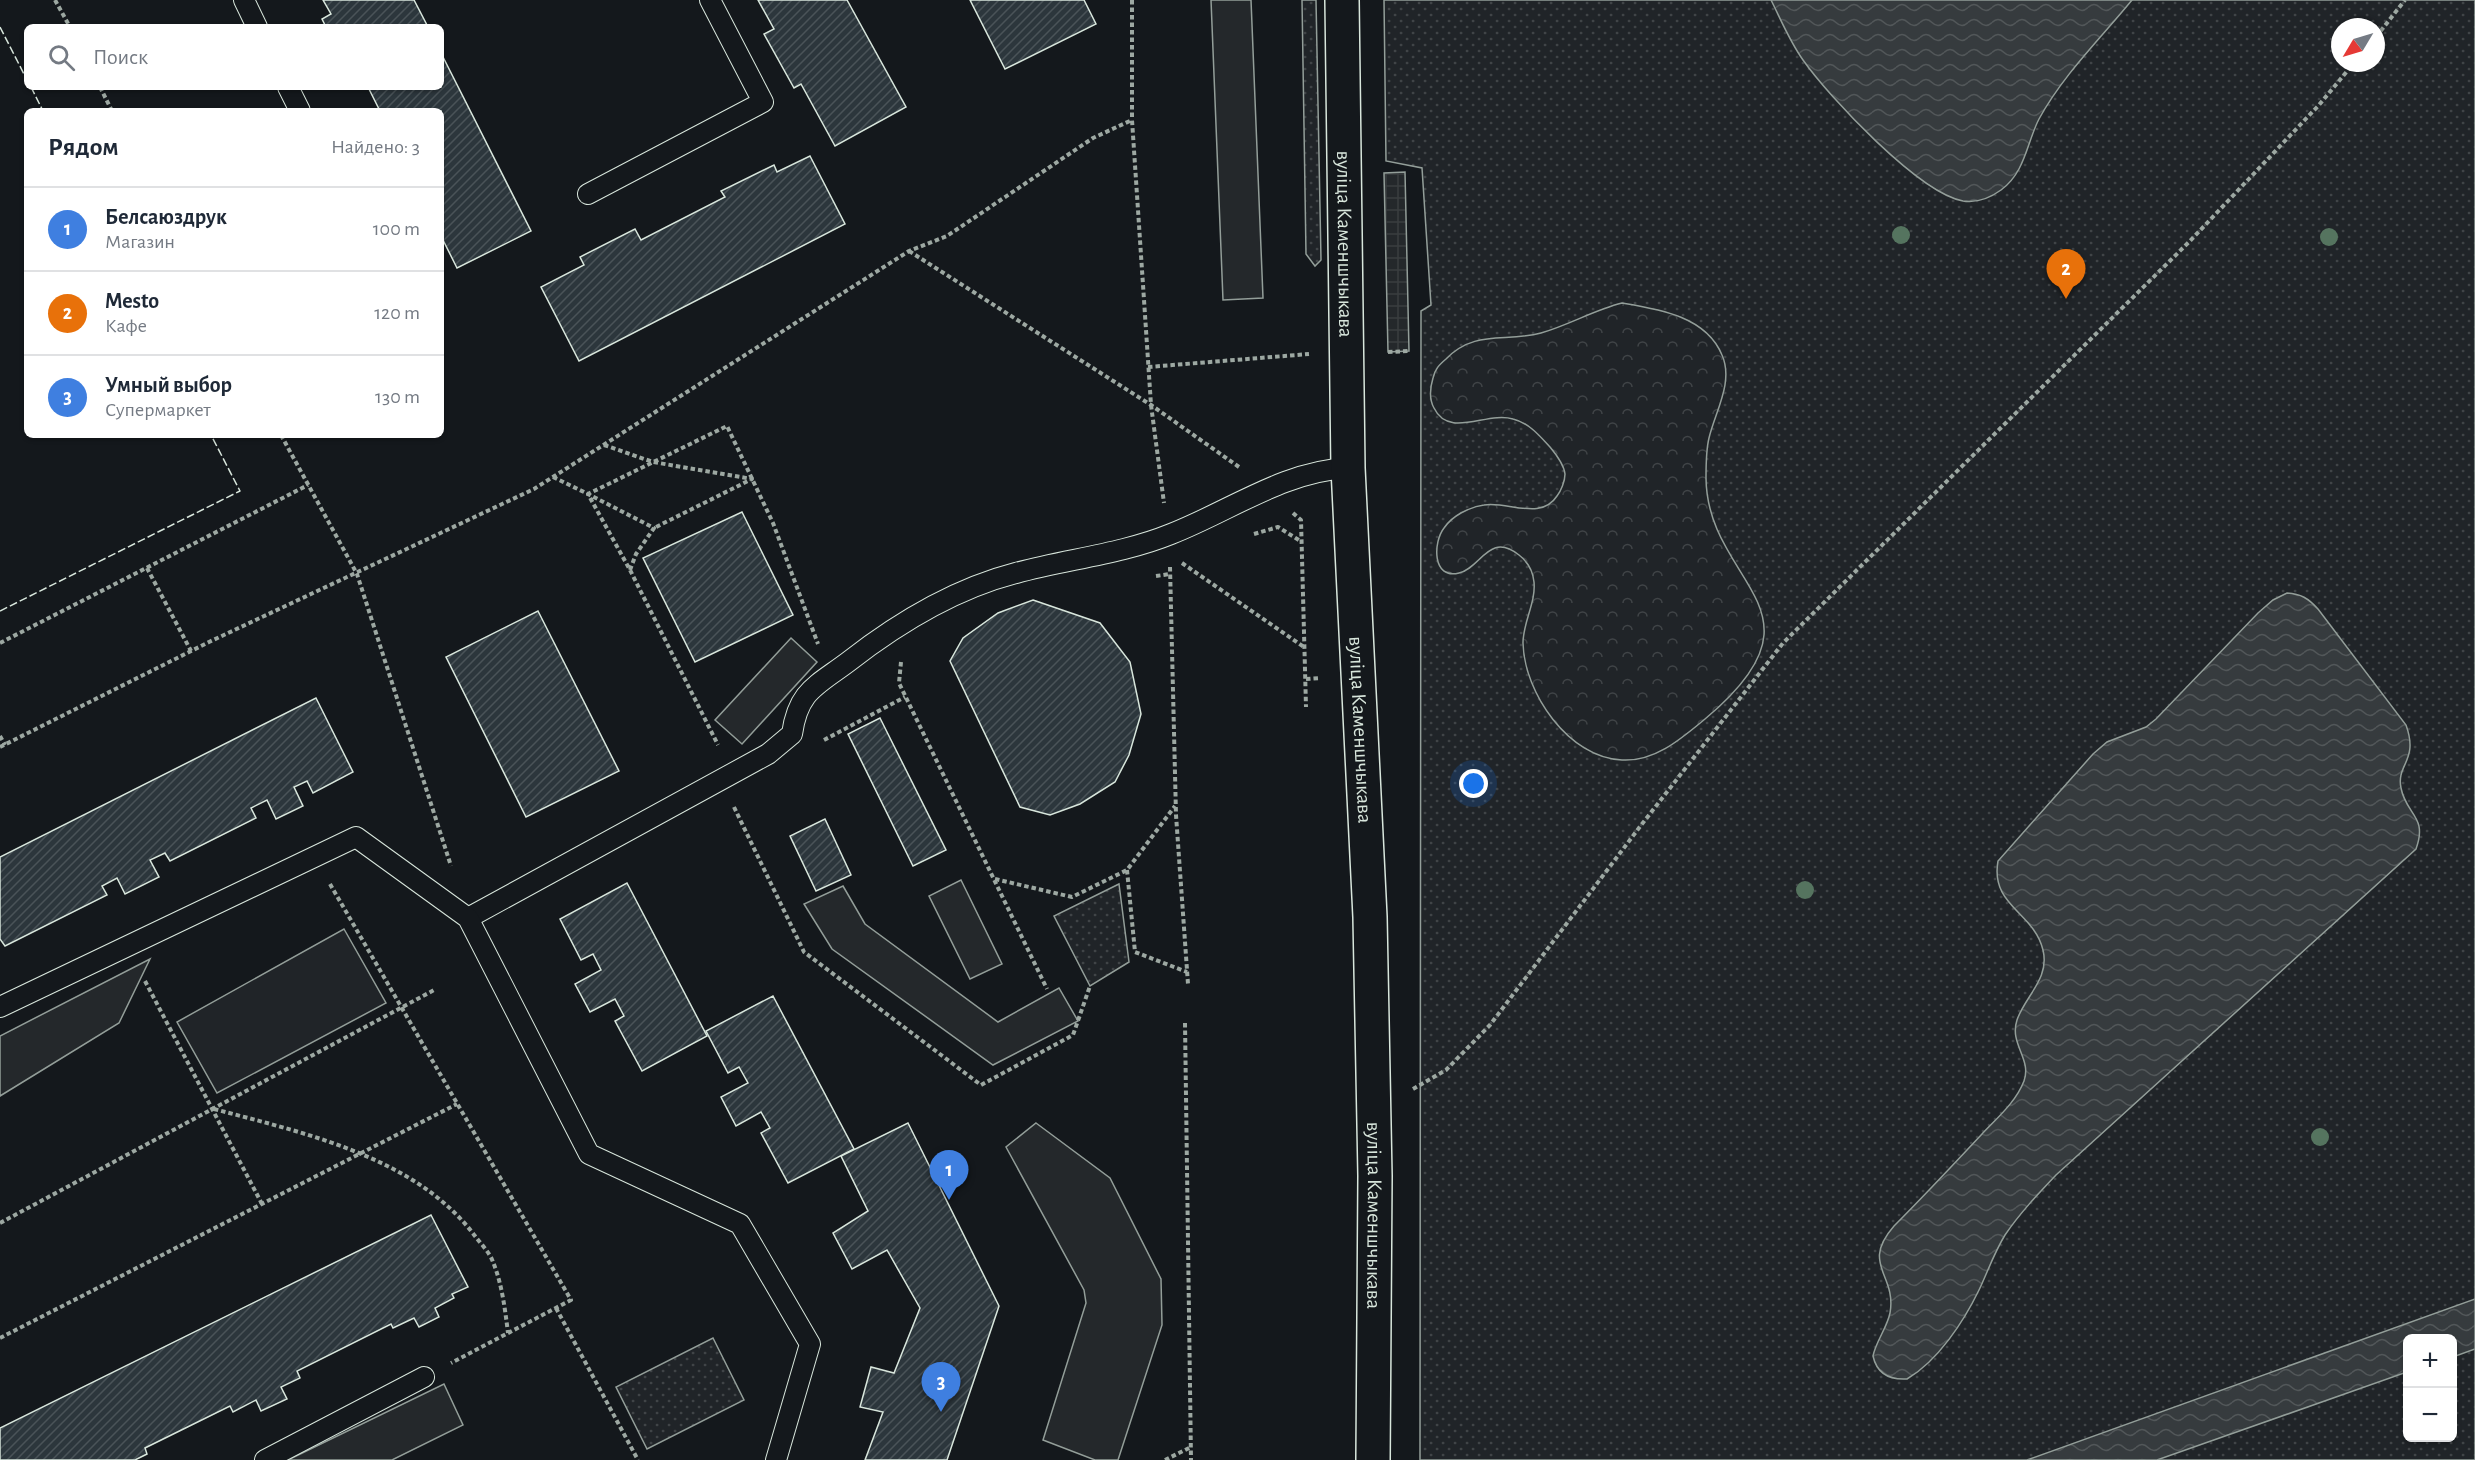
<!DOCTYPE html>
<html lang="ru">
<head>
<meta charset="utf-8">
<style>
	body { margin:0; font-family:"Alegreya Sans",sans-serif; background:#f2f2f3; color:#1f2937 }
	.controls { position:absolute; right:18px; bottom:18px; display:grid; overflow:hidden; border-radius:9px; box-shadow:0 2px 4px #0004 }
	.controls button { width:54px; height:54px; display:grid; place-items:center; padding:0; border:0; border-bottom:2px solid #e0e1e3; background:#fff; color:#1f2937; font:30px sans-serif }
	.compass { position:absolute; left:2331px; top:18px; width:54px; height:54px; border-radius:50%; background:#fff; box-shadow:0 2px 4px #0004; rotate:232deg }
	.you { position:absolute; left:1474px; top:784px; width:21px; height:21px; margin:-15px; border:4px solid #fff; border-radius:50%; background:#1a73e8; box-shadow:0 0 0 9px #1a73e833 }
	.badge { display:grid; place-items:center; width:39px; height:39px; border-radius:50%; background:#846941; color:#fff; font-size:20px; font-weight:700 }
	.pin { position:absolute; translate:-50% -50px; filter:drop-shadow(0 2px 3px #0008) }
	.pin::after { content:''; position:absolute; top:32px; width:21px; height:18px; background:inherit; clip-path:polygon(0 0,100% 0,50% 100%) }
	.list { margin:0; padding:0; list-style:none }
	h2 { display:flex; justify-content:space-between; align-items:center; height:78px; margin:0; padding:0 24px; font-size:26px }
	h2 small { font-size:20px; font-weight:400; color:#747a83 }
	.list li { display:grid; grid-template-columns:39px 1fr auto; gap:18px; align-items:center; box-sizing:border-box; height:84px; padding:0 24px; border-top:2px solid #e0e1e3 }
	.list b { display:block; font-size:22px; white-space:nowrap }
	.list p { margin:0; font-size:20px; white-space:nowrap; color:#747a83 }
	.list em { font-size:20px; font-style:normal; color:#747a83 }
	.icon { flex:none; width:33px; height:33px; fill:none; stroke:currentColor; stroke-width:2; stroke-linecap:round; stroke-linejoin:round }
	.map { position:relative; flex:none; width:2475px; height:1460px; overflow:hidden }
	.search { position:absolute; background:#fff; box-shadow:0 2px 4px #0004; left:24px; top:24px; width:420px; height:66px; display:flex; align-items:center; gap:15px; box-sizing:border-box; padding:0 21px; border-radius:9px; color:#747a83; font-size:22px }
	.panel { position:absolute; background:#fff; box-shadow:0 2px 4px #0004; left:24px; top:108px; width:420px; height:330px; border-radius:9px }
	.map>svg:first-child { display:block }
	.green { fill:url(#green-dots); stroke:#939e99; stroke-width:1.5; fill-rule:evenodd }
	.forest { fill:url(#forest-crowns); stroke:#939e99; stroke-width:1.5 }
	.pitch { fill:#202428; stroke:#939e99; stroke-width:1.5 }
	.parking { fill:#24282b; stroke:#939e99; stroke-width:1.5 }
	.plaza { fill:url(#plaza-grid); stroke:#939e99; stroke-width:1.5 }
	.water { fill:url(#water-waves); stroke:#939e99; stroke-width:1.5 }
	.building { fill:url(#building-hatch); stroke:#d8e6dc; stroke-width:1.5 }
	.lines { fill:none; stroke-linecap:round; stroke-linejoin:round }
	.service-casing { stroke:#d8e6dc; stroke-width:22 }
	.tertiary-casing { stroke:#d8e6dc; stroke-width:36 }
	.path { stroke:#9da8a2; stroke-width:4; stroke-dasharray:4.5 3; stroke-linecap:butt }
	.service { stroke:#14181c; stroke-width:20 }
	.tertiary { stroke:#14181c; stroke-width:33 }
	.fence { stroke:#d8e6dc; stroke-width:1.5; stroke-dasharray:8 3; stroke-linecap:butt }
	.tree { fill:#55745f }
	.labels { text-anchor:middle; stroke-width:4.5; stroke-linejoin:round; paint-order:stroke }
	.street-label { font-size:21px; fill:#d8e6dc; stroke:#14181c }
</style>
</head>
<body>
<div class="map">
<svg width="2475" height="1460" viewBox="0 0 2475 1460">
	<defs>
		<pattern id="green-dots" width="8" height="8" patternUnits="userSpaceOnUse" patternTransform="scale(1.5)"><rect width="8" height="8" fill="#202428"/><path d="M2 2h.1M6 6h.1" fill="none" stroke="#404447" stroke-width="1.8" stroke-linecap="round"/></pattern>
		<pattern id="forest-crowns" width="20" height="18" patternUnits="userSpaceOnUse" patternTransform="scale(1.5)"><rect width="20" height="18" fill="#202428"/><path d="M2 6a3 3 0 1 1 6 0M12 15a3 3 0 1 1 6 0" fill="none" stroke="#404447"/></pattern>
		<pattern id="plaza-grid" width="8" height="8" patternUnits="userSpaceOnUse" patternTransform="scale(1.5)"><rect width="8" height="8" fill="#24282b"/><path d="M0 4h8M4 0v8" fill="none" stroke="#393d3f"/></pattern>
		<pattern id="water-waves" width="16" height="10" patternUnits="userSpaceOnUse" patternTransform="scale(1.5)"><rect width="16" height="10" fill="#363b3e"/><path d="M0 5q4-4 8 0t8 0" fill="none" stroke="#525759"/></pattern>
		<pattern id="building-hatch" width="6" height="6" patternUnits="userSpaceOnUse" patternTransform="scale(1.5)"><rect width="6" height="6" fill="#2c363c"/><path d="M-1 1l2-2M0 6l6-6M5 7l2-2" fill="none" stroke="#4a5358"/></pattern>
	</defs>
	<rect width="100%" height="100%" fill="#14181c"/>
	<!-- green -->
	<g class="green">
		<path d="M1302,0H1316L1321,260L1315,266L1306,254Z"/>
		<path d="M1384,0H2475V1460H1420L1421,311L1431,305L1422,168L1386,161ZM2340,27H2376V63H2340ZM2408,1338H2452V1438H2408Z"/>
		<path d="M1119,884L1129,962L1090,986L1054,916Z"/>
		<path d="M713,1338L744,1400L647,1449L616,1387Z"/>
	</g>
	<!-- forest -->
	<path class="forest" d="M1622,303C1658,309 1706,316 1722,355C1734,382 1715,412 1709,438C1706,450 1706,465 1706,478C1707,585 1837,609 1705,719C1682,738 1655,762 1622,760C1569,758 1524,693 1523,643C1523,622 1536,603 1534,582C1533,571 1528,562 1519,555C1489,531 1481,568 1459,573C1432,580 1433,542 1444,528C1452,516 1469,507 1484,505C1508,501 1541,521 1557,496C1561,491 1565,481 1565,474C1564,465 1555,453 1550,447C1539,435 1529,423 1513,419C1487,411 1449,439 1434,408C1429,399 1430,388 1433,378C1435,369 1439,365 1446,359C1475,329 1505,343 1541,333C1569,325 1594,310 1622,303Z"/>
	<!-- pitch -->
	<path class="pitch" d="M344,929L386,1003L217,1093L177,1022Z"/>
	<!-- parking -->
	<g class="parking">
		<path d="M1211,0H1251L1263,298L1223,300Z"/>
		<path d="M791,638L817,662L742,744L715,720Z"/>
		<path d="M961,880L1002,964L970,979L929,896Z"/>
		<path d="M843,886L865,924L998,1022L1059,988L1078,1021L993,1065L832,949L804,904Z"/>
		<path d="M150,959L119,1023L0,1096V1036Z"/>
		<path d="M1036,1123L1110,1178L1161,1279L1162,1325L1118,1460H1095L1043,1440L1086,1303L1084,1290L1006,1147Z"/>
		<path d="M444,1384L463,1425L392,1460H288Z"/>
	</g>
	<!-- plaza -->
	<path class="plaza" d="M1405,172L1409,351L1388,352L1384,173Z"/>
	<!-- water -->
	<g class="water">
		<path d="M1771,0H2132C2101,38 2063,75 2039,119C2027,142 2025,173 2001,190C1990,198 1976,203 1963,201C1919,193 1829,97 1803,60C1790,42 1781,20 1771,0Z"/>
		<path d="M2287,593C2301,594 2308,598 2318,609L2406,725C2419,761 2396,764 2401,788C2406,815 2428,816 2416,849L2056,1175C2038,1194 2020,1213 2005,1235C1994,1253 1988,1271 1979,1290C1964,1321 1938,1361 1907,1379C1890,1380 1877,1374 1873,1356C1876,1341 1887,1328 1890,1313C1897,1274 1860,1265 1894,1226C1924,1196 1953,1165 1982,1134C1997,1118 2016,1102 2024,1081C2032,1059 2009,1044 2017,1020C2025,996 2050,979 2043,950C2034,912 1990,906 1998,861L2093,754L2107,742L2146,727L2156,719L2258,613L2273,600Z"/>
		<path d="M2475,1299V1349L2453,1357L2452,1338H2408L2407,1372L2157,1460H2027Z"/>
	</g>
	<!-- building -->
	<g class="building">
		<path d="M323,0H414L428,27H326L322,19L331,14Z"/>
		<path d="M758,0H847L906,107L835,146L801,84L794,88L764,34L774,29Z"/>
		<path d="M970,0H1084L1096,24L1005,69Z"/>
		<path d="M441,53L531,231L457,268L441,236V111H380L368,87H441Z"/>
		<path d="M810,156L845,224L579,361L541,287L584,265L580,257L635,229L641,240L725,197L721,191L774,165L777,172Z"/>
		<path d="M742,512L793,615L695,662L643,558Z"/>
		<path d="M1033,600L1100,623L1130,662L1141,714L1129,755L1115,782L1080,804L1050,815L1020,807L950,661L963,638L998,613Z"/>
		<path d="M538,611L619,771L526,817L446,657Z"/>
		<path d="M316,698L353,772L313,793L307,781L294,787L303,806L276,819L267,800L251,808L256,818L170,861L165,853L150,860L159,877L125,894L117,878L102,886L107,895L5,946L0,939V857Z"/>
		<path d="M880,718L946,850L913,866L848,734Z"/>
		<path d="M825,819L851,875L816,891L790,836Z"/>
		<path d="M627,883L707,1036L642,1071L615,1021L624,1016L615,999L590,1012L575,984L601,970L593,954L581,960L560,919Z"/>
		<path d="M773,996L854,1149L788,1183L761,1133L770,1128L761,1112L736,1126L721,1097L748,1083L739,1067L728,1073L706,1031Z"/>
		<path d="M908,1123L999,1306L947,1460H865L883,1412L860,1407L871,1367L894,1373L920,1308L887,1250L852,1269L833,1233L868,1211L841,1156Z"/>
		<path d="M431,1215L468,1287L452,1294L454,1298L435,1308L439,1317L419,1327L414,1318L393,1328L391,1324L297,1371L300,1378L281,1387L287,1399L261,1411L256,1400L233,1412L230,1406L145,1448L147,1454L135,1460H0V1428Z"/>
	</g>
	<g class="lines">
		<!-- service casing -->
		<g class="service-casing">
			<g id="service">
				<path d="M244,0L257,27"/>
				<path d="M288,87L300,111"/>
				<path d="M588,194L763,102L710,0"/>
				<path d="M468,918L768,754L792,734C798,691 816,686 848,662C898,623 954,589 1016,573C1067,559 1122,554 1171,534C1230,511 1284,471 1348,468"/>
				<path d="M0,1007L356,837L468,918L589,1154L740,1224L810,1344L776,1460"/>
				<path d="M265,1460L424,1377"/>
			</g>
		</g>
		<!-- tertiary casing -->
		<g class="tertiary-casing">
			<g id="tertiary">
				<path id="s1" d="M1342,0L1348,468L1370,917L1375,1176L1373,1460"/>
			</g>
		</g>
		<!-- path -->
		<g class="path">
			<path d="M55,0L70,27"/>
			<path d="M1132,0V120"/>
			<path d="M2376,37L2405,0"/>
			<path d="M100,87L112,111"/>
			<path d="M909,251L1151,405L1239,467"/>
			<path d="M1388,352L1409,351"/>
			<path d="M1148,367L1309,354"/>
			<path d="M281,435L357,574L451,866"/>
			<path d="M604,445L653,462L752,479L654,528"/>
			<path d="M553,477L588,494L727,426L773,523L818,644"/>
			<path d="M1293,513L1301,520L1306,707"/>
			<path d="M1254,534L1278,527L1302,542"/>
			<path d="M1182,563L1304,647"/>
			<path d="M1170,567L1176,815L1188,984"/>
			<path d="M147,568L191,651"/>
			<path d="M630,570L636,554L654,528L588,494L630,570L718,745"/>
			<path d="M1156,576L1170,574"/>
			<path d="M0,643L308,485"/>
			<path d="M901,662L899,683L1047,989"/>
			<path d="M1306,679L1320,678"/>
			<path d="M0,736L5,745"/>
			<path d="M824,740L905,697"/>
			<path d="M0,747L209,642L534,489L909,251L947,236L1093,138L1132,120L1151,405L1164,503"/>
			<path d="M734,807L804,952L981,1085L1073,1035L1090,986"/>
			<path d="M1127,870L1135,952L1187,972"/>
			<path d="M995,879L1072,897L1127,870L1175,806"/>
			<path d="M330,884L571,1300L451,1363"/>
			<path d="M145,981L262,1204"/>
			<path d="M1185,1023L1191,1460"/>
			<path d="M1413,1089L1446,1070L1490,1025L1642,824L1783,643L2190,241L2319,105L2354,63"/>
			<path d="M214,1109C304,1133 416,1157 475,1236C481,1244 490,1253 493,1262C502,1284 505,1309 508,1333"/>
			<path d="M0,1223L436,989"/>
			<path d="M556,1308L638,1460"/>
			<path d="M0,1338L457,1104"/>
			<path d="M1165,1460L1191,1447"/>
		</g>
		<!-- service -->
		<use href="#service" class="service"/>
		<!-- tertiary -->
		<use href="#tertiary" class="tertiary"/>
		<!-- fence -->
		<g class="fence">
			<path d="M0,27L27,80"/>
			<path d="M31,87L43,111"/>
			<path d="M0,611L240,491L211,435"/>
		</g>
	</g>
	<!-- trees -->
	<g class="tree">
		<circle cx="1901" cy="235" r="9"/>
		<circle cx="2329" cy="237" r="9"/>
		<circle cx="1805" cy="890" r="9"/>
		<circle cx="2320" cy="1137" r="9"/>
	</g>
	<g class="labels">
		<!-- street labels -->
		<g class="street-label">
			<text dy="7" stroke="none"><textPath href="#s1" startOffset="244">вуліца Каменшчыкава</textPath></text>
			<text dy="7" stroke="none"><textPath href="#s1" startOffset="730">вуліца Каменшчыкава</textPath></text>
			<text dy="7" stroke="none"><textPath href="#s1" startOffset="1216">вуліца Каменшчыкава</textPath></text>
		</g>
	</g>
</svg>
<div class="controls">
<button>+</button>
<button>−</button>
</div>
<svg class="compass" viewBox="-18 -18 36 36"><path d="M0-13l5 13h-10z" fill="#e53935"/><path d="M0 13l5-13h-10z" fill="#747a83"/></svg>
<div class="you"></div>
<div class="pin badge" style="left:949px;top:1200px;background:#3f7fe0">1</div>
<div class="pin badge" style="left:2066px;top:299px;background:#e8710a">2</div>
<div class="pin badge" style="left:941px;top:1412px;background:#3f7fe0">3</div>
<div class="search"><svg class="icon" aria-label="search" viewBox="0 0 24 24"><circle cx="10" cy="10" r="6"/><path d="M15 15l6 6"/></svg>Поиск</div>
<section class="panel">
<h2>Рядом<small>Найдено: 3</small></h2>
<ul class="list">
<li><span class="badge" style="background:#3f7fe0">1</span><div><b>Белсаюздрук</b><p>Магазин</p></div><em>100 m</em></li>
<li><span class="badge" style="background:#e8710a">2</span><div><b>Mesto</b><p>Кафе</p></div><em>120 m</em></li>
<li><span class="badge" style="background:#3f7fe0">3</span><div><b>Умный выбор</b><p>Супермаркет</p></div><em>130 m</em></li>
</ul>
</section>
</div>
</body>
</html>
